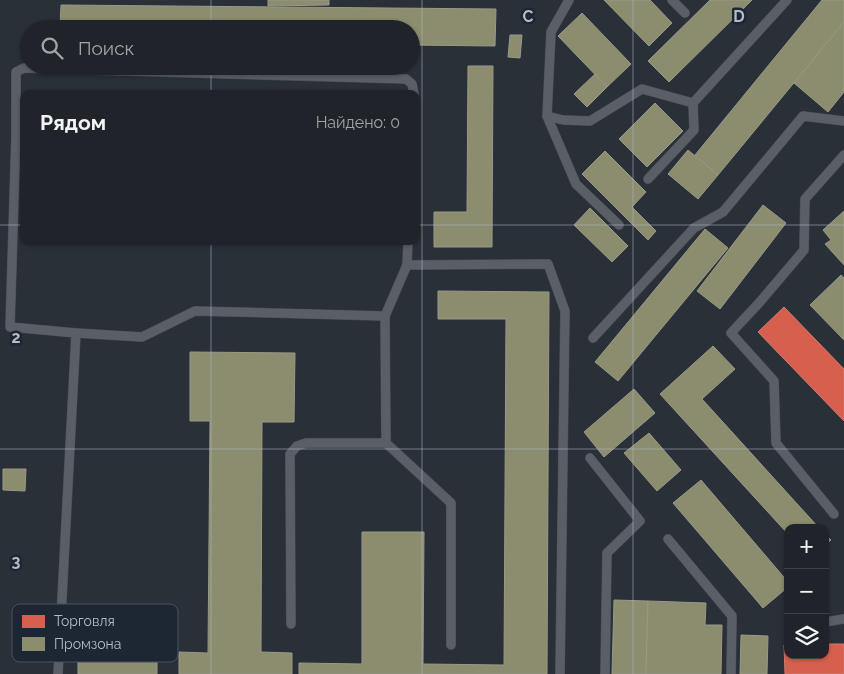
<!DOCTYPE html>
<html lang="ru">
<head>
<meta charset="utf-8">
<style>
	body { margin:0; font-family:Raleway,sans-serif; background:#2d3036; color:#f1f3f6 }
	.controls { position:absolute; right:15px; bottom:15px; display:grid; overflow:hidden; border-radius:10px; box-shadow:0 1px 4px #0004 }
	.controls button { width:45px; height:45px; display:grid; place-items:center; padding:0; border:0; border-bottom:1px solid #3d4147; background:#20242a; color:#f1f3f6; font:25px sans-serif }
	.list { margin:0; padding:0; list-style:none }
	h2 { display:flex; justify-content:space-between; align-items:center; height:65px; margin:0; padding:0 20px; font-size:21px }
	h2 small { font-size:16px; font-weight:400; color:#a2a4a8 }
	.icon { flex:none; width:28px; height:28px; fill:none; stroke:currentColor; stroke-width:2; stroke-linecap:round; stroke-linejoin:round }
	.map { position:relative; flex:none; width:844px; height:674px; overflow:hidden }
	.search { position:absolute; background:#20242a; box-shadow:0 1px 4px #0004; left:20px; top:20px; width:400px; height:55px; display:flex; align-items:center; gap:12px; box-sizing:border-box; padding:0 18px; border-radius:28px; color:#a2a4a8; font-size:19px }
	.panel { position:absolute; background:#20242a; box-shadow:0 1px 4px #0004; left:20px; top:90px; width:400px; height:155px; border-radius:10px }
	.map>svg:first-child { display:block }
	.shops { fill:#d6604d; stroke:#cc7c72 }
	.industry { fill:#8c8c6e; stroke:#989a89 }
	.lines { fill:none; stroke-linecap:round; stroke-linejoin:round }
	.lane-casing { stroke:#484c53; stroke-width:10 }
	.lane { stroke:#5a5e66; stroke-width:9 }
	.grid { fill:none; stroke:#b4bcc9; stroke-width:1; stroke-opacity:0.55 }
	.key { fill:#1d2633; stroke:#4a5360; stroke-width:1 }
	.key-label { font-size:14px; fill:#b4bcc9 }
	.grid-label { font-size:16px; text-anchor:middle; font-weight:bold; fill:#b4bcc9; stroke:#1d2633; stroke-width:5; stroke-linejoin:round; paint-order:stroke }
</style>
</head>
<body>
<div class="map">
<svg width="844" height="674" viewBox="0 0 844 674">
	<rect width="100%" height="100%" fill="#2a3038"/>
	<!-- shops -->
	<g class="shops">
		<path d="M784,307L844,369V421L758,332Z"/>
		<path d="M825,644H844V674H785L784,645H788V655H825Z"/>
	</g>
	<!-- industry -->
	<g class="industry">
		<path d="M268,0H329V5L268,6Z"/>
		<path d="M604,0H650L672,23L649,46Z"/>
		<path d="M710,0H752L669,82L648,61Z"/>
		<path d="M822,0H844V22L718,175L695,155Z"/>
		<path d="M61,5L496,9L495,46L411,45V29H60Z"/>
		<path d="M582,13L631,64L607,87L558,36Z"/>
		<path d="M844,22V92L828,112L794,83Z"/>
		<path d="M510,35H522L520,58L508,57Z"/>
		<path d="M468,66H493L492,247H434V212H467Z"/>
		<path d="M595,74L607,87L587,107L574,94Z"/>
		<path d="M655,103L683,131L647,167L619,139Z"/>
		<path d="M688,150L718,175L698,199L668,174Z"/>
		<path d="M605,151L646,192L632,207L656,231L648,240L582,174Z"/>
		<path d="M763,205L786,223L720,309L697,291Z"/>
		<path d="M590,208L628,246L612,262L574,225Z"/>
		<path d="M844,211V265L825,244L831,240L823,230Z"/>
		<path d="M705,229L728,248L618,381L595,362Z"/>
		<path d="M841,275L844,278V340L810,305Z"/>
		<path d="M438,291L549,292L547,674H299V663L362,664V532H424L423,664L504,665L506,319H438Z"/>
		<path d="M713,346L735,369L702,399L819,528H788V534L660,394Z"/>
		<path d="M190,352L295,353L294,422H262L261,652L292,653V674H179V652L208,653L210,421H190Z"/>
		<path d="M634,389L655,413L604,457L584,432Z"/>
		<path d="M649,433L681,470L657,491L624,453Z"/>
		<path d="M3,469H26L25,491L3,490Z"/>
		<path d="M701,480L788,582V587L763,608L673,503Z"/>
		<path d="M825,534L831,540L825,545Z"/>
		<path d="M614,600L648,601L646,674H612Z"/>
		<path d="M648,601L706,603L705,625H722L721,674H646Z"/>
		<path d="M741,635L768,636L767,674H740Z"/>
		<rect x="78" y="642" width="79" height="32"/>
	</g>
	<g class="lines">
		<!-- lane casing -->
		<g class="lane-casing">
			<g id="lane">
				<path d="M569,0L551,32L547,116L576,184L619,225"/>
				<path d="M672,0L685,13"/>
				<path d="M547,116L563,120L590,121L642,89L693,103L787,0"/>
				<path d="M648,179L694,130L693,103"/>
				<path d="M408,241L407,265L385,316L386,443L451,503V645"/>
				<path d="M407,265L548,264L565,311L560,674"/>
				<path d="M76,333L142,337L195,311L385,316"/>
				<path d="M593,338L694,228L723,212L803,116L844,121"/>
				<path d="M590,458L640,521L607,553L605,674"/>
				<path d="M834,514L776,443L774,381L731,333L759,303L804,250L805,199L844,155"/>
				<path d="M668,539L732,616L731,674"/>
				<path d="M825,622L844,619"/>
				<path d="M291,624L290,454L297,446L306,443H386"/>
				<path d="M58,674L76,333L10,327L16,134V72L24,68L406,79L412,84L414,94"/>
			</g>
		</g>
		<!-- lane -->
		<use href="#lane" class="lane"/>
	</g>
	<!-- grid -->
	<path class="grid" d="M211,0V29M422,0V674M633,0V674M211,66V94M0,225H24M416,225H844M211,241V674M0,449H844"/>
	<!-- legend -->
	<rect x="12" y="604" width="166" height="58" rx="8" class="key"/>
	<rect x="22" y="615" width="23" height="13" fill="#d6604d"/>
	<rect x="22" y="637" width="23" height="14" fill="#8c8c6e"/>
	<g class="key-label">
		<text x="54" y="626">Торговля</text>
		<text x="54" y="649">Промзона</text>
	</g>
	<g class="grid-label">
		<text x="528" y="22">C</text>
		<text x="739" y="22">D</text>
		<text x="16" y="343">2</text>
		<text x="16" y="567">3</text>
	</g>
</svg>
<div class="controls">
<button>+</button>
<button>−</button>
<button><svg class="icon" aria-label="layers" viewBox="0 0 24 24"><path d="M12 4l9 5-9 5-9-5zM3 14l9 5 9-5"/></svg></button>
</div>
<div class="search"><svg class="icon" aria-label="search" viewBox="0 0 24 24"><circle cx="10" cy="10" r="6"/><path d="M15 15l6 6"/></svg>Поиск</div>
<section class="panel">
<h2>Рядом<small>Найдено: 0</small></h2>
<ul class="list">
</ul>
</section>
</div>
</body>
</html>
